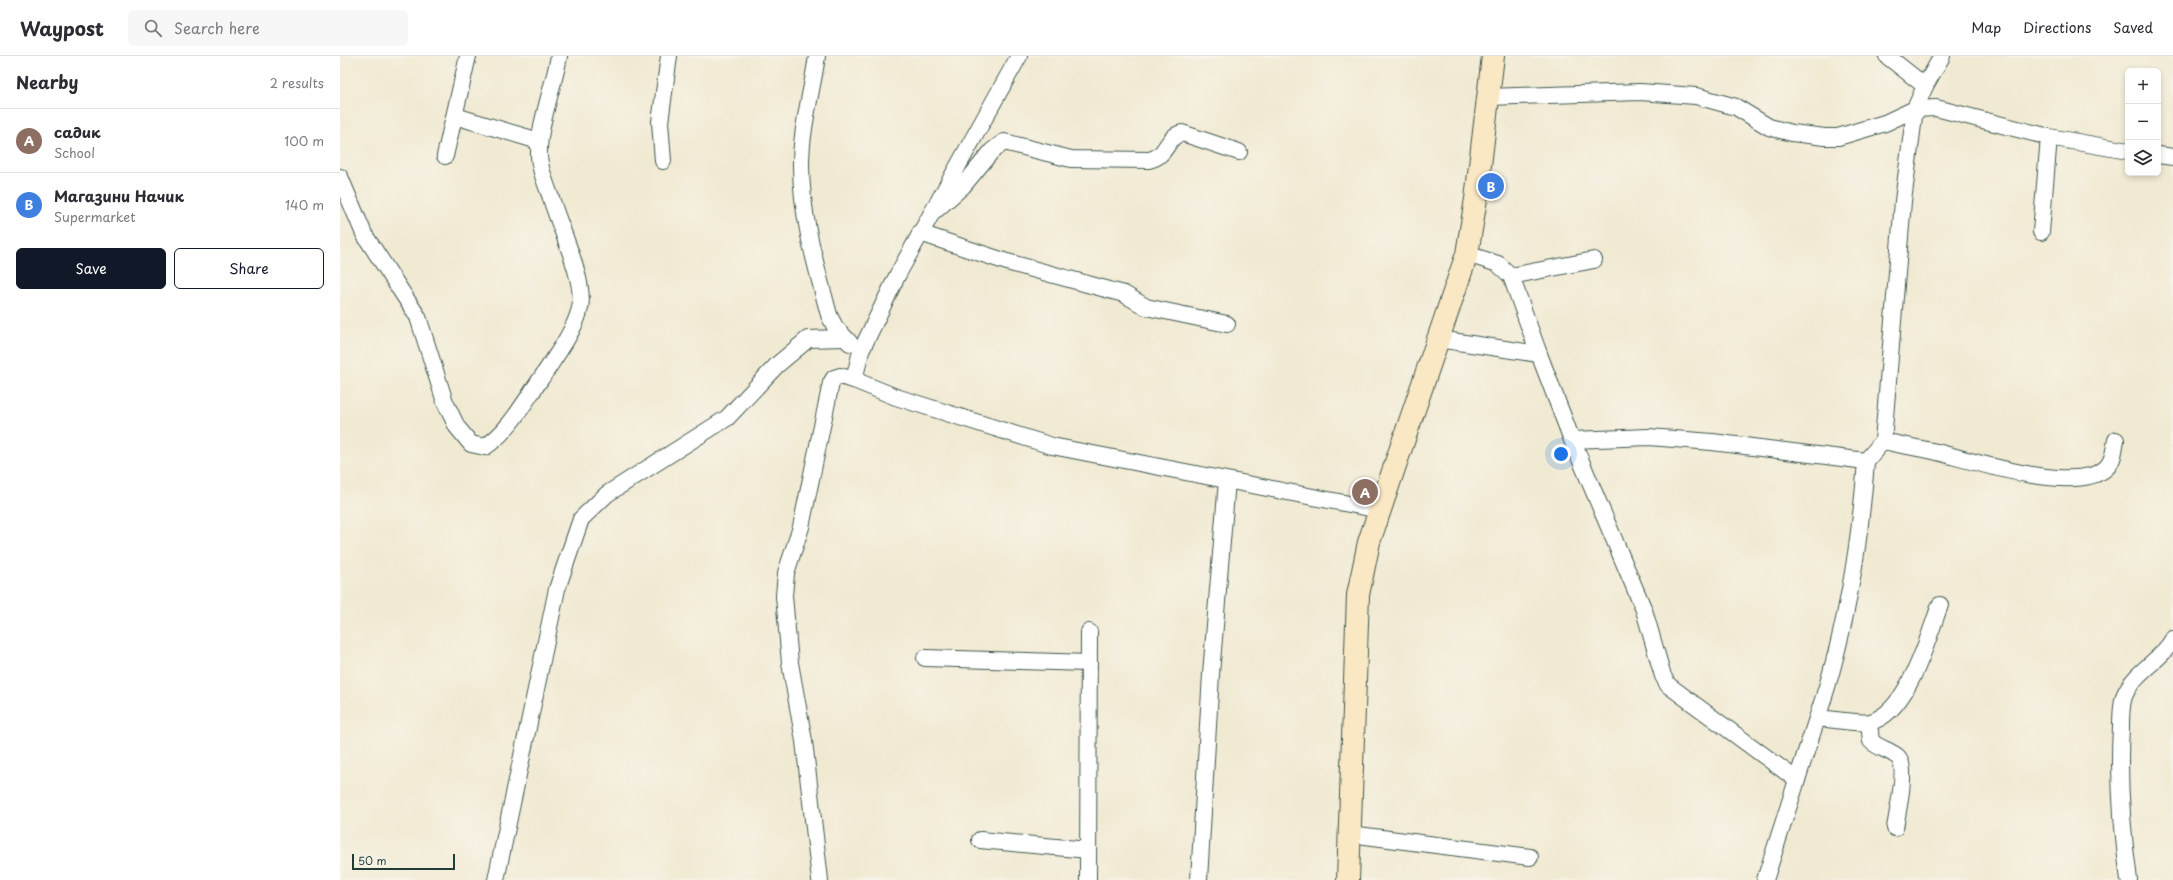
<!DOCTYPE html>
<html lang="en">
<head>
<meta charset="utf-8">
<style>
	body { margin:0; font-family:"Playpen Sans",sans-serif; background:#f7f7f7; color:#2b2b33 }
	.controls { position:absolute; right:12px; top:12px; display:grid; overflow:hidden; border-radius:6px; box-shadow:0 2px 6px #0003 }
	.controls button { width:36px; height:36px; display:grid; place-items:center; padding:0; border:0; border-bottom:1px solid #e1e1e2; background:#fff; color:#2b2b33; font:20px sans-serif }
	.scale { position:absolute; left:12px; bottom:10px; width:103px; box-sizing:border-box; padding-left:4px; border:2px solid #1f3d34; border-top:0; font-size:11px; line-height:14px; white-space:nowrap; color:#1f3d34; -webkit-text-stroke:3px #f7f3e8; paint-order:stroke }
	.you { position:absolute; left:1221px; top:398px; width:14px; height:14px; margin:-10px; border:3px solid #fff; border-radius:50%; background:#1a73e8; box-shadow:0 0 0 6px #1a73e833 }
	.badge { display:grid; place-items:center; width:26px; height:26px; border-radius:50%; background:#111827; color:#fff; font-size:13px; font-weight:700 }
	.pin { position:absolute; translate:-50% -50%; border:2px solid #fff; box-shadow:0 1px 4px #0006 }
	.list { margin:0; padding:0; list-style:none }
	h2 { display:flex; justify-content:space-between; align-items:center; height:52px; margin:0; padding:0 16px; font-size:17px }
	h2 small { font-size:13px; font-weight:400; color:#7c7c81 }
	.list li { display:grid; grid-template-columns:26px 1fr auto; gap:12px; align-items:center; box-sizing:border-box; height:64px; padding:0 16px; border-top:1px solid #e1e1e2 }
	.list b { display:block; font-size:15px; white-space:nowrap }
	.list p { margin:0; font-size:13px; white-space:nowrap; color:#7c7c81 }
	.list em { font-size:13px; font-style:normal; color:#7c7c81 }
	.actions { display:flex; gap:8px; padding:12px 16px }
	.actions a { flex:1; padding:9px 0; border:1px solid #111827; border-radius:6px; text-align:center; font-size:14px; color:#111827 }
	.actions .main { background:#111827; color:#fff }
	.icon { flex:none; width:22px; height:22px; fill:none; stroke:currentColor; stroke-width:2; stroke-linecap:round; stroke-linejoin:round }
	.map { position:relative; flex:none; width:1833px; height:824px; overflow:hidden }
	header { display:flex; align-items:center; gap:24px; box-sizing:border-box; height:56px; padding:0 20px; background:#fff; border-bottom:1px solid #e1e1e2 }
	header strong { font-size:19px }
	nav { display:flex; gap:22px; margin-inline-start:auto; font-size:14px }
	.search { width:280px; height:36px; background:#f7f7f7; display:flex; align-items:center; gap:10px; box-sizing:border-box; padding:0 14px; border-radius:6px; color:#7c7c81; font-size:15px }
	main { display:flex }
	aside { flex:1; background:#fff }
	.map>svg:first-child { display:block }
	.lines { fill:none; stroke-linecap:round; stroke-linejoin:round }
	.street-casing { stroke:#3e574c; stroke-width:18 }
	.secondary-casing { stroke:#3e574c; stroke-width:24 }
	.street { stroke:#fff; stroke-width:16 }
	.secondary { stroke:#fae7c3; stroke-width:22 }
</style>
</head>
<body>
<header>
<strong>Waypost</strong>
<div class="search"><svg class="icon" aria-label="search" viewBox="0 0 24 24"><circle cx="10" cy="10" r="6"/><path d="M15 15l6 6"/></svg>Search here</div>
<nav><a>Map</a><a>Directions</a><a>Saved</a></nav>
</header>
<main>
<aside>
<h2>Nearby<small>2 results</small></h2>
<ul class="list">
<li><span class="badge" style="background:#8d6e63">A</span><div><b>садик</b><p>School</p></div><em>100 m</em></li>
<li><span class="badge" style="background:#3f7fe0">B</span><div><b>Магазини Начик</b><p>Supermarket</p></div><em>140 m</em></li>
</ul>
<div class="actions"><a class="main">Save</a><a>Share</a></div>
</aside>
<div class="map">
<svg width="1833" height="824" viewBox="0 0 1833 824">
	<rect width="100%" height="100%" fill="#f7f3e8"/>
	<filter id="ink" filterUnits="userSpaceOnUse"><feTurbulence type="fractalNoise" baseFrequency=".025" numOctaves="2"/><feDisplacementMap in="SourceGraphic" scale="8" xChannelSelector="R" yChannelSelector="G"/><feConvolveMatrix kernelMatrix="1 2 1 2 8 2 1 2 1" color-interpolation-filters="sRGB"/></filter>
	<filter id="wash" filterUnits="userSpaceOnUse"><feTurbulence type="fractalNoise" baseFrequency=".012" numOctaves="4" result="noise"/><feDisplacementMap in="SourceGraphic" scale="16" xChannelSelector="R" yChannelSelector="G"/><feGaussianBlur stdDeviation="0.9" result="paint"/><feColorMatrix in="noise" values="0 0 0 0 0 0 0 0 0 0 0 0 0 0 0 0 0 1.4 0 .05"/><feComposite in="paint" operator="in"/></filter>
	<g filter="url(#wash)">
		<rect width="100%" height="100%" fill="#f1ead3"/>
	</g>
	<g filter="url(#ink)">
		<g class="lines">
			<!-- street casing -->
			<g class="street-casing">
				<g id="street">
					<path d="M477,0C472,36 461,72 461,109C461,159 476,210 489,259L495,271L510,287"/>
					<path d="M1547,0L1585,30"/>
					<path d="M1148,41L1300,36L1356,40L1396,51L1429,71L1452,77L1485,81H1498L1545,67L1575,53L1596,52L1709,81L1788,95"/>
					<path d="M115,60L199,85"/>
					<path d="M1818,99L1833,101"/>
					<path d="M105,100L128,0"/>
					<path d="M323,105L320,66L329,0"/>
					<path d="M0,121L24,178L78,261L105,346L117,371L131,388L145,391C168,376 184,347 200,324C213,304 235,275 240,252C246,225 219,170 211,142C206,128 199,112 199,98C198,71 214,29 219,0"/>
					<path d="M597,153L623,130L652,95L664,86L731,103L809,104C828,100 826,80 842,77L899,96"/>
					<path d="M1701,176L1709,81"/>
					<path d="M580,177L667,206L784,238L806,251L887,268"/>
					<path d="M1127,198L1158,208L1171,220L1199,298"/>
					<path d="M1171,220L1254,204"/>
					<path d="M1098,283L1199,298L1232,384L1304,554L1323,620L1328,629L1457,724L1425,824"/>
					<path d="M514,324L521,295L558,218L679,0"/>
					<path d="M1232,384L1309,381L1372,386L1526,405L1543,385C1561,389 1579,392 1597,396C1633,405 1736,439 1766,412C1774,405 1774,393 1776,384"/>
					<path d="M1543,385L1563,145L1575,53L1585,30L1602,0"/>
					<path d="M585,602L749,607"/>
					<path d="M1478,662C1490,663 1519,668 1530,666C1568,657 1588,581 1600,549"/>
					<path d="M1529,667L1531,685C1538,692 1550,694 1558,701C1568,710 1557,759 1555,772"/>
					<path d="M1457,724C1468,688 1481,653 1491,617C1510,548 1521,476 1526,405"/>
					<path d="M1010,778L1190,801"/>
					<path d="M640,784L748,794"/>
					<path d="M156,824L217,533L241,463L267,438L387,362L437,309L468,283L504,282"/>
					<path d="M480,824L464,685L450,607L444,540L446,517L461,471L491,327L494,322L500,320L514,324L556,341L712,390L1040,454"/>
					<path d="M748,824L749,576"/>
					<path d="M859,824L871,618L887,425"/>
					<path d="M1789,824C1782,774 1778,721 1781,671C1781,661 1781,647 1785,638C1795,615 1821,605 1833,583"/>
				</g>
			</g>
			<!-- secondary casing -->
			<g class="secondary-casing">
				<path id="secondary" d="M1008,824L1018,539L1029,486L1127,198L1136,143L1153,0"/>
			</g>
			<!-- street -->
			<use href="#street" class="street"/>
			<!-- secondary -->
			<use href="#secondary" class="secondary"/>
		</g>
	</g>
</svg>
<div class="controls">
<button>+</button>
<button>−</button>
<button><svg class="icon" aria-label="layers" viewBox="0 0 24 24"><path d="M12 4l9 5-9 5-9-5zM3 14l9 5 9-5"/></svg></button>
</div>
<div class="scale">50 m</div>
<div class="you"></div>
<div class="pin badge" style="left:1025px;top:436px;background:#8d6e63">A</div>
<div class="pin badge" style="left:1151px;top:130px;background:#3f7fe0">B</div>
</div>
</main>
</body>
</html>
